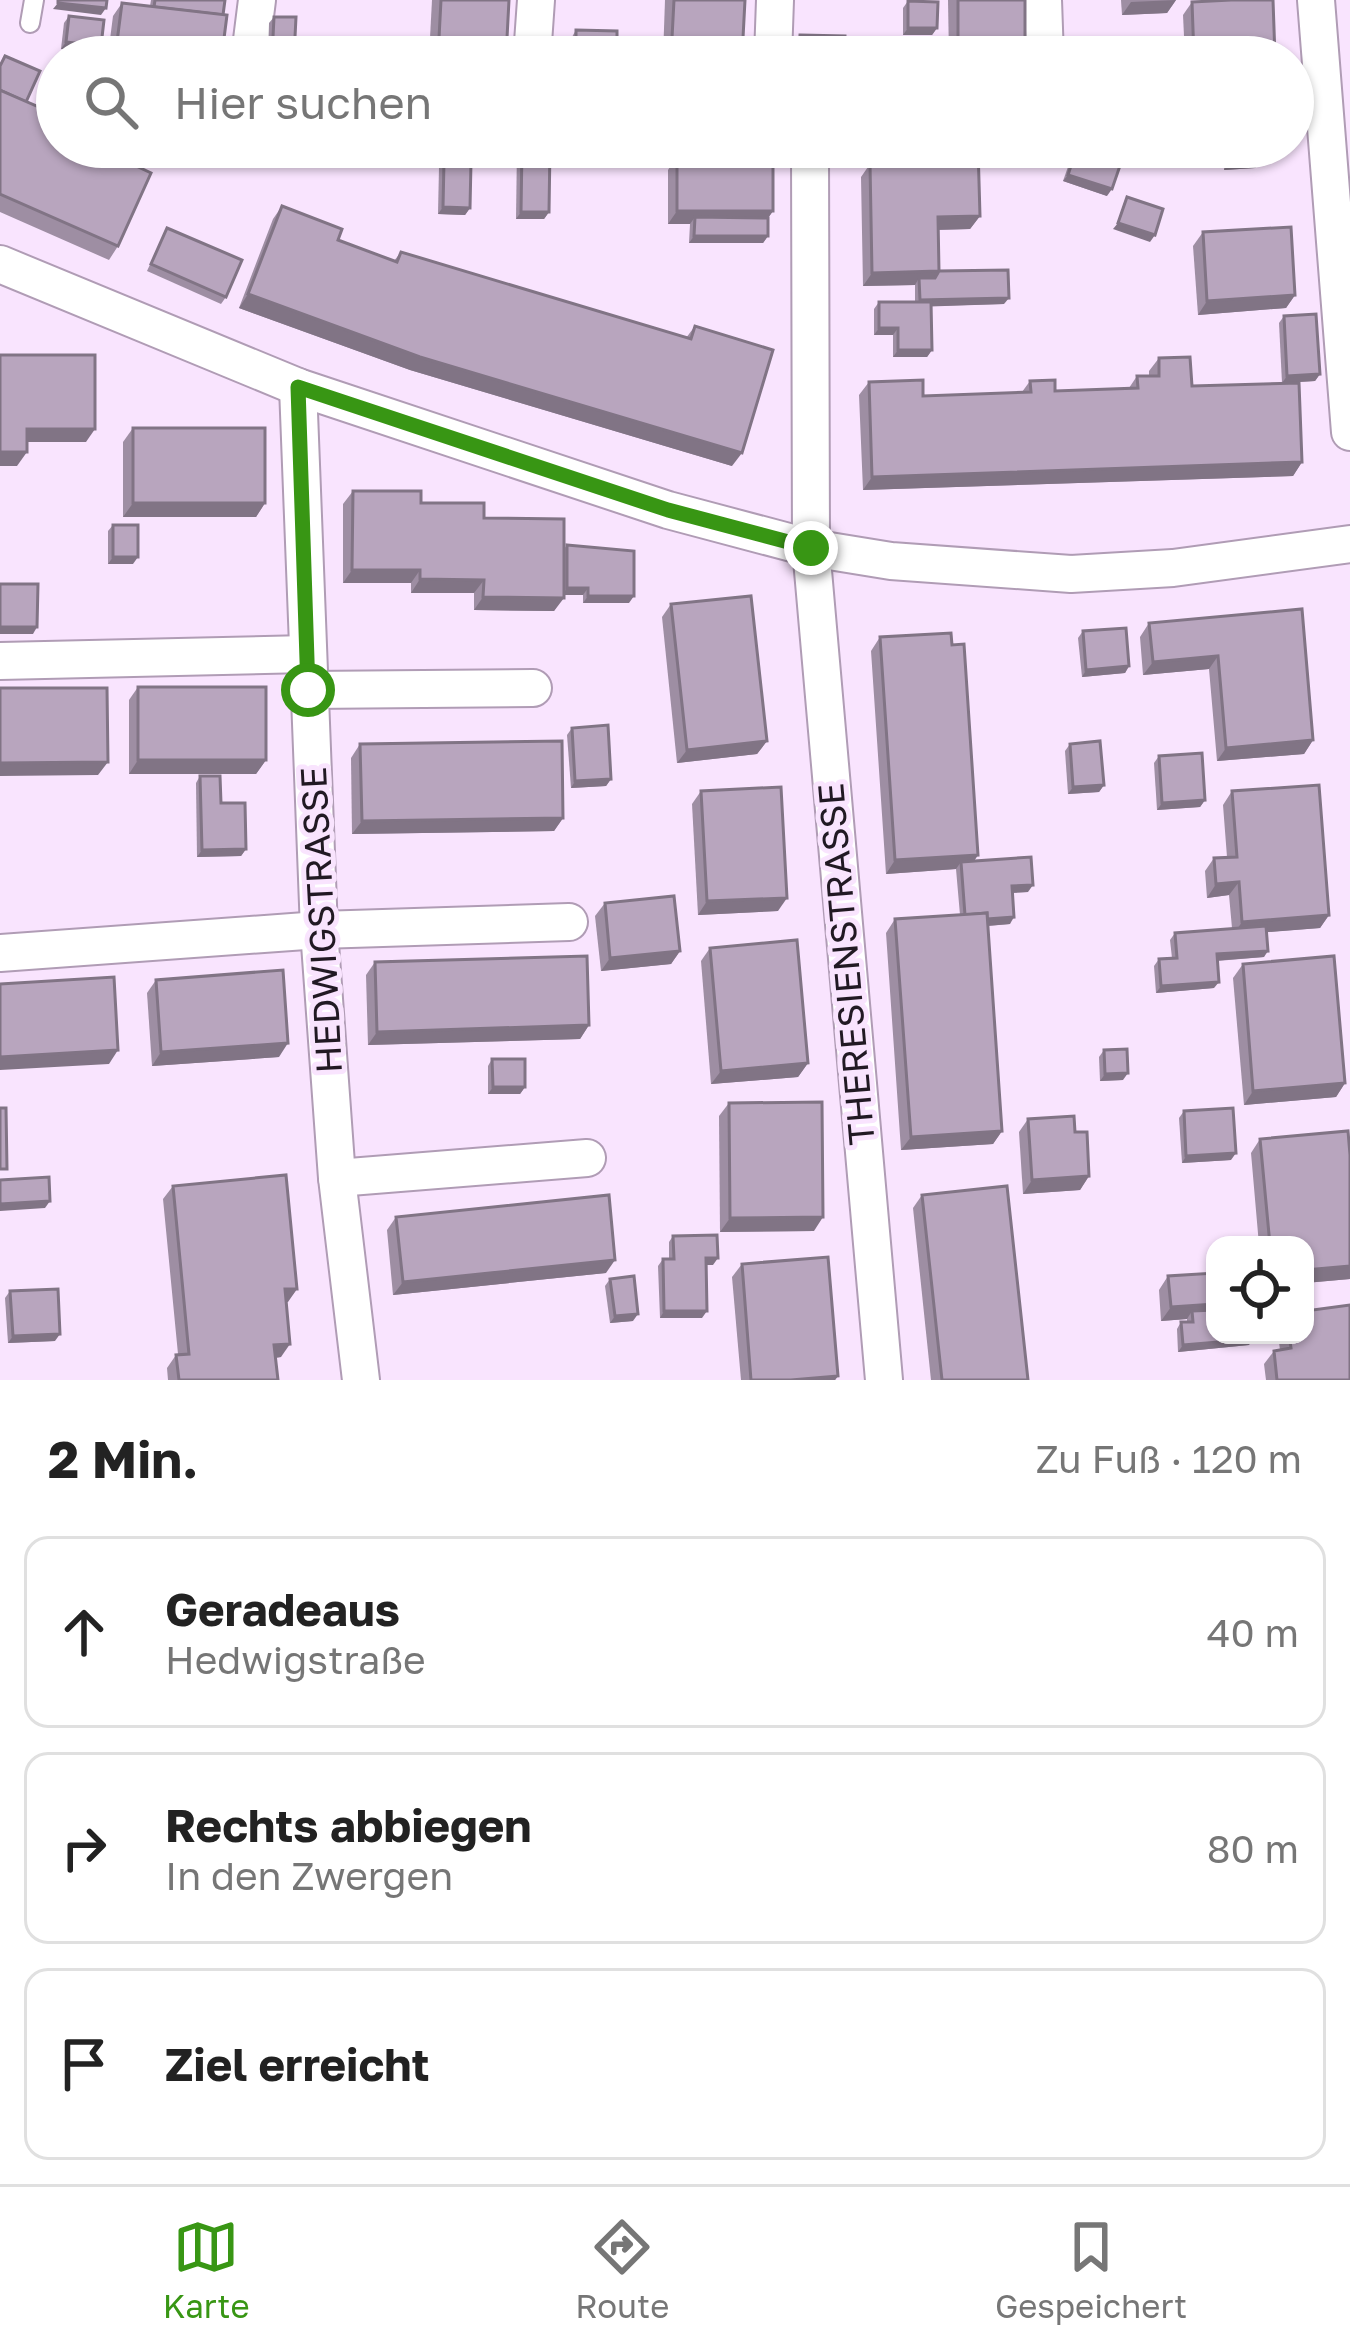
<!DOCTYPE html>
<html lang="de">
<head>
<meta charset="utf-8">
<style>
	body { margin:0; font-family:"Golos Text",sans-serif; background:#f6f6f6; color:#222 }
	.controls { position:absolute; right:36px; bottom:36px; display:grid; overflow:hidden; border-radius:24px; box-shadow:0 3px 9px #0004 }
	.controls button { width:108px; height:108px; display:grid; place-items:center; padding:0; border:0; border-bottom:3px solid #e0e0e0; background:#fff; color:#222; font:60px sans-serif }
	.stop { position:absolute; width:36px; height:36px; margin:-27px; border:9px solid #389614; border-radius:50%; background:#fff }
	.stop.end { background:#389614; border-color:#fff; box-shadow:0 3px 12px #0008 }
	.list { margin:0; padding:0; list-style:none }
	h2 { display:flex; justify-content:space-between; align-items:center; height:156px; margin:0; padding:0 48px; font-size:51px }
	h2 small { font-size:39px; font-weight:400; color:#767676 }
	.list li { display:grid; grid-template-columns:78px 1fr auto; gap:36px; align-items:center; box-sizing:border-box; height:192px; margin:0 24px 24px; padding:0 24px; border:3px solid #e0e0e0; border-radius:24px }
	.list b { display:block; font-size:45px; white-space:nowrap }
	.list p { margin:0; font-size:39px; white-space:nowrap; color:#767676 }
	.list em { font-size:39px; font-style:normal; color:#767676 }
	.icon { flex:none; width:66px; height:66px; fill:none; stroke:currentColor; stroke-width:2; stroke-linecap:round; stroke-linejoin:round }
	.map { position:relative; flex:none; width:1350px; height:1380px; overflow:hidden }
	.search { position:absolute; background:#fff; box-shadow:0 3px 9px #0004; left:36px; right:36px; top:36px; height:132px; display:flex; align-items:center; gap:30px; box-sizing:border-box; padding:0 42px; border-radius:66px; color:#767676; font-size:45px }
	.sheet { height:804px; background:#fff }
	nav { display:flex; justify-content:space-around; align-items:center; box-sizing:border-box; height:168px; border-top:3px solid #e0e0e0; background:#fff; font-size:33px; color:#767676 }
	nav a { display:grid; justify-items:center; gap:6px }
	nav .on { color:#389614 }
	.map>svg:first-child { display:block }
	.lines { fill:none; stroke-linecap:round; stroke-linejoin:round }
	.service-casing { stroke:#b09cb5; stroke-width:22 }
	.minor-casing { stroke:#b09cb5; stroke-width:40 }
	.service { stroke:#fff; stroke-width:18 }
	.minor { stroke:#fff; stroke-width:36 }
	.wall { fill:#9e8ea3 }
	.shaded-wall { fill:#817485 }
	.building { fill:#b8a5be; stroke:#817485; stroke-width:3 }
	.route { stroke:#389614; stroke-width:15 }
	.labels { text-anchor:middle; stroke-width:10; stroke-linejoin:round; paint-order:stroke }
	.street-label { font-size:36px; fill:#211923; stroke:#f9e4fe }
</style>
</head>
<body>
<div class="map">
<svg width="1350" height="1380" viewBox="0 0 1350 1380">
	<rect width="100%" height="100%" fill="#f9e4fe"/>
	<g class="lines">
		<!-- service casing -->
		<g class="service-casing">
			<path id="service" d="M30,23L34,0"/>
		</g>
		<!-- minor casing -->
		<g class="minor-casing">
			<g id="minor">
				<path d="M1043,0L1045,57"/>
				<path d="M1316,0L1350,432"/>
				<path d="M252,40L257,0"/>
				<path d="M532,57L536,0"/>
				<path d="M773,57L775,0"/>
				<path d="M810,147L811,548L884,1380"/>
				<path d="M0,264L298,387L668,510L811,548L891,561L1071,574L1173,568L1350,544"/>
				<path d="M298,387L319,930L337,1178L361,1380"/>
				<path d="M0,661L307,654"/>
				<path d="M308,690L533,688"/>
				<path d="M0,953L319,930L569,922"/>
				<path d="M337,1178L587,1158"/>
			</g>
		</g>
		<!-- service -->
		<use href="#service" class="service"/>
		<!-- minor -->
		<use href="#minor" class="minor"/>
	</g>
	<!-- wall -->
	<g class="wall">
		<path d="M151,0H225L108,55L113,16L122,3L150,6Z"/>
		<path d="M432,0H509L506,57H429Z"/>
		<path d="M665,0H745L742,57H663Z"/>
		<path d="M948,0H1025V57H949Z"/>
		<path d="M1121,0H1176L1167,13L1122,15Z"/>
		<path d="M908,1L937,28L932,35H903V8Z"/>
		<path d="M1192,2L1275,57H1185L1183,15Z"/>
		<path d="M69,16L101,46L96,53L61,49L64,23Z"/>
		<path d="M274,17L294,57H268L269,23Z"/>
		<path d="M576,30L617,57H571L572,37Z"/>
		<path d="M800,35L845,57H795V42Z"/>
		<path d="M5,56L26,102L132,164L118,246L109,260L0,212V63Z"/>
		<path d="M517,147H550L549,212L544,219H516Z"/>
		<path d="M910,147H978L980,216L970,229L938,230L939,271L1004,304L931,306L932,350L927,357H893V335H874V309L879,302H915V285L863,286L861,177L870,164H909Z"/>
		<path d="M1075,147H1094L1107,196L1063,181Z"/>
		<path d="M1129,147H1274L1269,154H1264L1255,168L1224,170V157L1129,160Z"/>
		<path d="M677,156L773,211L768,218V236L763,243H689L690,224H668V170Z"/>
		<path d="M444,161L470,208L465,215L438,214L439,167Z"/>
		<path d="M282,206L338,240L394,261L401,252L686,338L695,326L732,466L410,370L239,308L273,219Z"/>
		<path d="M167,228L226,297L221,304L147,271Z"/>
		<path d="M1203,232L1295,295L1286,308L1198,315L1193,246Z"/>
		<path d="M1284,316L1320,374L1315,381L1282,383L1279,323Z"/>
		<path d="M1159,358L1192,386L1302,462L1293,476L863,490L859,395L869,382L923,396L1022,392L1030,381L1055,391L1129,388L1137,376H1149V371Z"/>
		<path d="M133,428L265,503L256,517H123V442Z"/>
		<path d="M353,491L421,503L484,518L564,549L567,545L629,603H583V595H564L554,611L474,610V593H411V583H343V504Z"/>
		<path d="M113,525L133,564H108V531Z"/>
		<path d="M671,604L767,741L757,754L677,763L662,617Z"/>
		<path d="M1302,609L1313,740L1304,754L1217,761L1209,669L1143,675L1140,637L1149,623Z"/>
		<path d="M1083,631L1129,666L1125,673L1082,677L1078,638Z"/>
		<path d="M880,637L978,855L974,861L1028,892L1013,893L1010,924L988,926L1002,1131L993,1144L901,1150L886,933L895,919L960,915L956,869L886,874L871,651Z"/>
		<path d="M138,687L266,760L256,774H129V700Z"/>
		<path d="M572,728L611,779L606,786L571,788L567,735Z"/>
		<path d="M360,744L563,818L554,831L352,834L351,758Z"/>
		<path d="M1070,744L1104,785L1099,792L1068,794L1065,751Z"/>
		<path d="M1159,756L1205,800L1200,807L1157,810L1154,763Z"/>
		<path d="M200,776L221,803L246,849L241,856L197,857L196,783Z"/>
		<path d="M701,791L778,911L698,915L692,804Z"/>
		<path d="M1232,791L1329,915L1320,928L1267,932L1264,957L1217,961L1214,988L1156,993L1154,966L1159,959L1172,958L1170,940L1175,933L1232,928L1229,895L1207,898L1205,871L1214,858L1227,857L1223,805Z"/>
		<path d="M605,903L680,951L671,964L601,971L595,916Z"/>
		<path d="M710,948L808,1063L798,1077L711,1084L701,961Z"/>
		<path d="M375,962L589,1025L580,1039L368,1045L366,975Z"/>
		<path d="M1243,964L1345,1083L1336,1097L1244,1105L1233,978Z"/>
		<path d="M156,980L279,1057L152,1066L147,993Z"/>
		<path d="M1104,1050L1123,1080L1100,1081L1099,1057Z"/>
		<path d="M492,1059L525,1087L520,1094H488V1066Z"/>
		<path d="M729,1103L814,1231L720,1232L719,1116Z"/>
		<path d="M1184,1111L1231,1160L1182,1163L1179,1118Z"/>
		<path d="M1028,1119L1089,1176L1080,1190L1023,1194L1019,1132Z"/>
		<path d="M1260,1139L1350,1279L1305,1283V1245H1259L1251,1153Z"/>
		<path d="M173,1186L297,1289L287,1302L281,1357L275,1358L278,1380H168L167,1368L176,1355L178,1354L163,1199Z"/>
		<path d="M922,1195L1028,1380H931L913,1208Z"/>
		<path d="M396,1217L606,1273L393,1295L387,1230Z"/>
		<path d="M673,1236L713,1265H706L702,1318H660L658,1266L663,1259H669V1242Z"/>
		<path d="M742,1264L838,1376L835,1380H741L732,1277Z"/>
		<path d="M1168,1276L1249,1345L1178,1352L1177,1329L1181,1322H1187V1319L1161,1321L1159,1290Z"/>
		<path d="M610,1279L633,1321L610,1323L605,1286Z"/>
		<path d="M10,1291L55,1341L8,1343L5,1298Z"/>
		<path d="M1278,1335H1305L1350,1380H1266L1264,1364L1274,1351L1280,1350Z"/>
	</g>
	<!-- shaded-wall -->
	<g class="shaded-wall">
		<path d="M1176,0L1167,13L1122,15L1131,2Z"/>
		<path d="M58,3L106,8L101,15L53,9Z"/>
		<path d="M908,28H937L932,35H903Z"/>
		<path d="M66,42L101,46L96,53L61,49Z"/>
		<path d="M117,42L222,54L220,57H124L108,55Z"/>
		<path d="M1138,147H1230L1224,157L1129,160Z"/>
		<path d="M1260,147H1274L1269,154L1254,155Z"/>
		<path d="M1264,155L1255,168L1224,170L1234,156Z"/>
		<path d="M1068,175L1112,189L1107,196L1063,181Z"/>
		<path d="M443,207L470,208L465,215L438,214Z"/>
		<path d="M677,211H773L763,225L695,217L690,224H668Z"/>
		<path d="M521,212H549L544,219H516Z"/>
		<path d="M980,216L970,229L929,230L938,217Z"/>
		<path d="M1118,223L1155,235L1150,242L1113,229Z"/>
		<path d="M694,236H768L763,243H689Z"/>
		<path d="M939,271L930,284L919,278L915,285L863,286L872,273Z"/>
		<path d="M248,294L742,453L732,466L410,370L239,308Z"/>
		<path d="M1295,295L1286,308L1198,315L1207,301Z"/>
		<path d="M1009,298L1004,304L915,307L920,300Z"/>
		<path d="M879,328H898L893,335H874Z"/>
		<path d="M898,350H932L927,357H893Z"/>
		<path d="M1320,374L1315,381L1282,383L1287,376Z"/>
		<path d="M27,429H95L86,442H17Z"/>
		<path d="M0,452H27L17,466H0Z"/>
		<path d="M1302,462L1293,476L863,490L872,477Z"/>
		<path d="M133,503H265L256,517H123Z"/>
		<path d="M113,557H138L133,564H108Z"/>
		<path d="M352,570H420L411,583H343Z"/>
		<path d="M420,579L484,580L474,593H411Z"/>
		<path d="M567,588H588L583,595H562Z"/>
		<path d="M588,596H634L629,603H583Z"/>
		<path d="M483,597L564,598L554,611L474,610Z"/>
		<path d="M0,627H37L33,634H0Z"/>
		<path d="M1218,656L1209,669L1143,675L1153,662Z"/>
		<path d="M1129,666L1125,673L1082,677L1086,670Z"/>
		<path d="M1313,740L1304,754L1217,761L1226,748Z"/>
		<path d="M767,741L757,754L677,763L687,750Z"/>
		<path d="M138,760H266L256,774H129Z"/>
		<path d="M108,762L98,775L0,776V763Z"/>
		<path d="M611,779L606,786L571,788L575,781Z"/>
		<path d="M1104,785L1099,792L1068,794L1073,787Z"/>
		<path d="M1205,800L1200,807L1157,810L1162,803Z"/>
		<path d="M563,818L554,831L352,834L362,821Z"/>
		<path d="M246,849L241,856L197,857L202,850Z"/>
		<path d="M978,855L969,868L961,862L956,869L886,874L895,860Z"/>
		<path d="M1239,882L1229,895L1207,898L1216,884Z"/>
		<path d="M1033,885L1028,892L1008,893L1012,886Z"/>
		<path d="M787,898L778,911L698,915L707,901Z"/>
		<path d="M1329,915L1320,928L1233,935L1242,922Z"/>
		<path d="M1014,917L1010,924L961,928L965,921Z"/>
		<path d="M680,951L671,964L601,971L610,958Z"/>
		<path d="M1268,951L1264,957L1212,961L1217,954Z"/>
		<path d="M1219,982L1214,988L1156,993L1161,986Z"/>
		<path d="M589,1025L580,1039L368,1045L377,1032Z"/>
		<path d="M288,1043L279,1057L152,1066L161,1052Z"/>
		<path d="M118,1050L109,1064L0,1070V1057Z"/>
		<path d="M808,1063L798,1077L711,1084L721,1071Z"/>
		<path d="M1128,1073L1123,1080L1100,1081L1105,1074Z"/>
		<path d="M1345,1083L1336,1097L1244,1105L1253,1091Z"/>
		<path d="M493,1087H525L520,1094H488Z"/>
		<path d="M1002,1131L993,1144L901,1150L911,1137Z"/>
		<path d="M1236,1153L1231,1160L1182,1163L1186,1156Z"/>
		<path d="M1089,1176L1080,1190L1023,1194L1032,1180Z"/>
		<path d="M50,1201L45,1208L0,1211V1204Z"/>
		<path d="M823,1217L814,1231L720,1232L730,1218Z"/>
		<path d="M706,1258H718L713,1265H701Z"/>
		<path d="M615,1260L606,1273L393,1295L403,1282Z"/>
		<path d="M1350,1266V1279L1305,1283V1270Z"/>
		<path d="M285,1289H297L288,1302L276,1303Z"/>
		<path d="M1215,1304V1316L1192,1311L1187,1319L1161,1321L1171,1307Z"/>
		<path d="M664,1311H707L702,1318H660Z"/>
		<path d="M638,1314L633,1321L610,1323L615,1316Z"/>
		<path d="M60,1334L55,1341L8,1343L13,1336Z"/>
		<path d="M1254,1339L1249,1345L1178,1352L1183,1345Z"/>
		<path d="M290,1344L281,1357L265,1359L274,1345Z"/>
		<path d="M838,1376L835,1380H791Z"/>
	</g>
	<!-- building -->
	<g class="building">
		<path d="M58,0H107L106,8L58,3Z"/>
		<path d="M155,0H225L223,15L154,7Z"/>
		<path d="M441,0H509L506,57H438Z"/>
		<path d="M674,0H745L742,57H671Z"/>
		<rect x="958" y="0" width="67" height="57"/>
		<path d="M1231,0H1273L1275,57H1194L1192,2Z"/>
		<path d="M908,1L938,2L937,28H908Z"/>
		<path d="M122,3L227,15L222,54L117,42Z"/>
		<path d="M69,16L104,20L101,46L66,42Z"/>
		<path d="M274,17H296L294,57H272Z"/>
		<path d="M576,30L617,31V57H576Z"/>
		<path d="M800,35L845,36V57H799Z"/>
		<path d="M5,56L40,71L26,102L0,90V66Z"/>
		<path d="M0,90L57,115V147H139L132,164L151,173L118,246L0,194Z"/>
		<path d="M522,147H550L549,212H521Z"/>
		<path d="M919,147H978L980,216L938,217L939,271L872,273L870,164L919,163Z"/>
		<path d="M1077,147H1094L1123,157L1112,189L1068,175Z"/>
		<path d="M1233,147H1264V155L1234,156Z"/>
		<path d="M773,153V211H677V156Z"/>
		<path d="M444,161L471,162L470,208L443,207Z"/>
		<path d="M1127,197L1163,209L1155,235L1118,223Z"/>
		<path d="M282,206L342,229L338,240L397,262L401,252L691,339L695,326L773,350L742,453L420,357L248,294Z"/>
		<path d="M695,217L768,218V236H694Z"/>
		<path d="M1291,227L1295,295L1207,301L1203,232Z"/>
		<path d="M167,228L242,260L226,297L151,264Z"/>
		<path d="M1008,270L1009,298L920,300L919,278H935L939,271Z"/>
		<path d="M879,302H931L932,350H898V328H879Z"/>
		<path d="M1316,314L1320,374L1287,376L1284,316Z"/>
		<path d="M0,355H95V429H27V452H0Z"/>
		<path d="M1190,357L1192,386L1299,383L1302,462L872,477L869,382L923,380V396L1031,392L1030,381L1055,380V391L1138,388L1137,376H1159V358Z"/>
		<rect x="133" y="428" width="132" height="75"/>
		<path d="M353,491H421V503H484V518L564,519V598L483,597L484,580L420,579V570H352Z"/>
		<rect x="113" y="525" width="25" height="32"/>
		<path d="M567,545L634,551V596H588V588H567Z"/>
		<path d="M0,584H38L37,627H0Z"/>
		<path d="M751,596L767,741L687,750L671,604Z"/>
		<path d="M1302,609L1313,740L1226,748L1218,656L1153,662L1149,623Z"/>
		<path d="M1126,628L1129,666L1086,670L1083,631Z"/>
		<path d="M951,633L952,645L964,644L978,855L895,860L880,637Z"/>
		<rect x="138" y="687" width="128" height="73"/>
		<path d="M0,688H107L108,762L0,763Z"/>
		<path d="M608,725L611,779L575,781L572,728Z"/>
		<path d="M562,741L563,818L362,821L360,744Z"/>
		<path d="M1100,741L1104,785L1073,787L1070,744Z"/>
		<path d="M1202,753L1205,800L1162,803L1159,756Z"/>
		<path d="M200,776H220L221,803H245L246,849L202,850Z"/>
		<path d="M1319,785L1329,915L1242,922L1239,882L1216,884L1214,858L1237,857L1232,791Z"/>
		<path d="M781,787L787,898L707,901L701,791Z"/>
		<path d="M1031,857L1033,885L1012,886L1014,917L987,919V913L965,915L961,862Z"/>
		<path d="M674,896L680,951L610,958L605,903Z"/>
		<path d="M987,913L1002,1131L911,1137L895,919Z"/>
		<path d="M1266,926L1268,951L1217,954L1219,982L1161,986L1159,959L1177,958L1175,933Z"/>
		<path d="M797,940L808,1063L721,1071L710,948Z"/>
		<path d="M587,956L589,1025L377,1032L375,962Z"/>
		<path d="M1334,956L1345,1083L1253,1091L1243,964Z"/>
		<path d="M283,970L288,1043L161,1052L156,980Z"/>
		<path d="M114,977L118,1050L0,1057V984Z"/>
		<path d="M1127,1049L1128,1073L1105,1074L1104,1050Z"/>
		<path d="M492,1059H525V1087H493Z"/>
		<path d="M822,1102L823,1217L730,1218L729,1103Z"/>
		<path d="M0,1108H6L7,1169H0Z"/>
		<path d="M1233,1108L1236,1153L1186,1156L1184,1111Z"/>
		<path d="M1074,1116L1075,1132H1087L1089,1176L1032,1180L1028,1119Z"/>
		<path d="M1348,1131L1350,1155V1266L1305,1270V1245H1270L1260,1139Z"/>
		<path d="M286,1175L297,1289H285L290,1344L274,1345L278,1380H179L176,1355L189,1354L173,1186Z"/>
		<path d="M49,1177L50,1201L0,1204V1180Z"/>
		<path d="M1007,1186L1028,1380H942L922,1195Z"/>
		<path d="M609,1195L615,1260L403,1282L396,1217Z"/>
		<path d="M717,1235L718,1258H706L707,1311H664L663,1259H674L673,1236Z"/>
		<path d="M828,1257L838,1376L791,1380H751L742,1264Z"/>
		<path d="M1215,1273V1304L1171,1307L1168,1276Z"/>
		<path d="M634,1276L638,1314L615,1316L610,1279Z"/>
		<path d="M58,1289L60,1334L13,1336L10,1291Z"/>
		<path d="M1350,1305V1380H1277L1274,1351L1291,1348L1289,1335H1305V1311Z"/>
		<path d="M1215,1310V1335H1253L1254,1339L1183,1345L1181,1322H1193L1192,1311Z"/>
	</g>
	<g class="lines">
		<!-- route -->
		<path class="route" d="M308,690L298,387L668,510L811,548"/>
	</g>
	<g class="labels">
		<!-- street labels -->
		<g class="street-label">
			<text transform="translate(321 920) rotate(-93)" y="13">HEDWIGSTRASSE</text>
			<text transform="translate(846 964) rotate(-95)" y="13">THERESIENSTRASSE</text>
		</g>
	</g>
</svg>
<div class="controls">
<button><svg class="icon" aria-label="locate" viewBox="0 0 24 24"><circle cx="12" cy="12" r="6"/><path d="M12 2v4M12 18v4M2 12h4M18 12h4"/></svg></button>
</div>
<div class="stop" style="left:308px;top:690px"></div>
<div class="stop end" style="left:811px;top:548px"></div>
<div class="search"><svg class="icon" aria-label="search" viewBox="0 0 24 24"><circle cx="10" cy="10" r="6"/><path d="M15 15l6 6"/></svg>Hier suchen</div>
</div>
<section class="sheet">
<h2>2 Min.<small>Zu Fuß · 120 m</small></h2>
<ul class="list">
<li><svg class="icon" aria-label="ahead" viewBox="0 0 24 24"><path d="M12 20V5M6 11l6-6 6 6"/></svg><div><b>Geradeaus</b><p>Hedwigstraße</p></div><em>40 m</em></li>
<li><svg class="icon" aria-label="right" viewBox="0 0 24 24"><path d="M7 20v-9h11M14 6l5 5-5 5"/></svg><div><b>Rechts abbiegen</b><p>In den Zwergen</p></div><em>80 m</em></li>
<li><svg class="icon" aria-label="arrive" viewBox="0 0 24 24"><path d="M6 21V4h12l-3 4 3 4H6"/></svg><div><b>Ziel erreicht</b></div></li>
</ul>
</section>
<nav>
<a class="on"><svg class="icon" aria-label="map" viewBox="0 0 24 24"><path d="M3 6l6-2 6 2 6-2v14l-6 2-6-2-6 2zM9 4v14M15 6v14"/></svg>Karte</a>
<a><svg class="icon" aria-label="directions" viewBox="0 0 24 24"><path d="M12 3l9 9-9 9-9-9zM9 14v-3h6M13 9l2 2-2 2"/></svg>Route</a>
<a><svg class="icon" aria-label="saved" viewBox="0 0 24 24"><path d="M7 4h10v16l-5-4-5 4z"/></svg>Gespeichert</a>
</nav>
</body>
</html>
